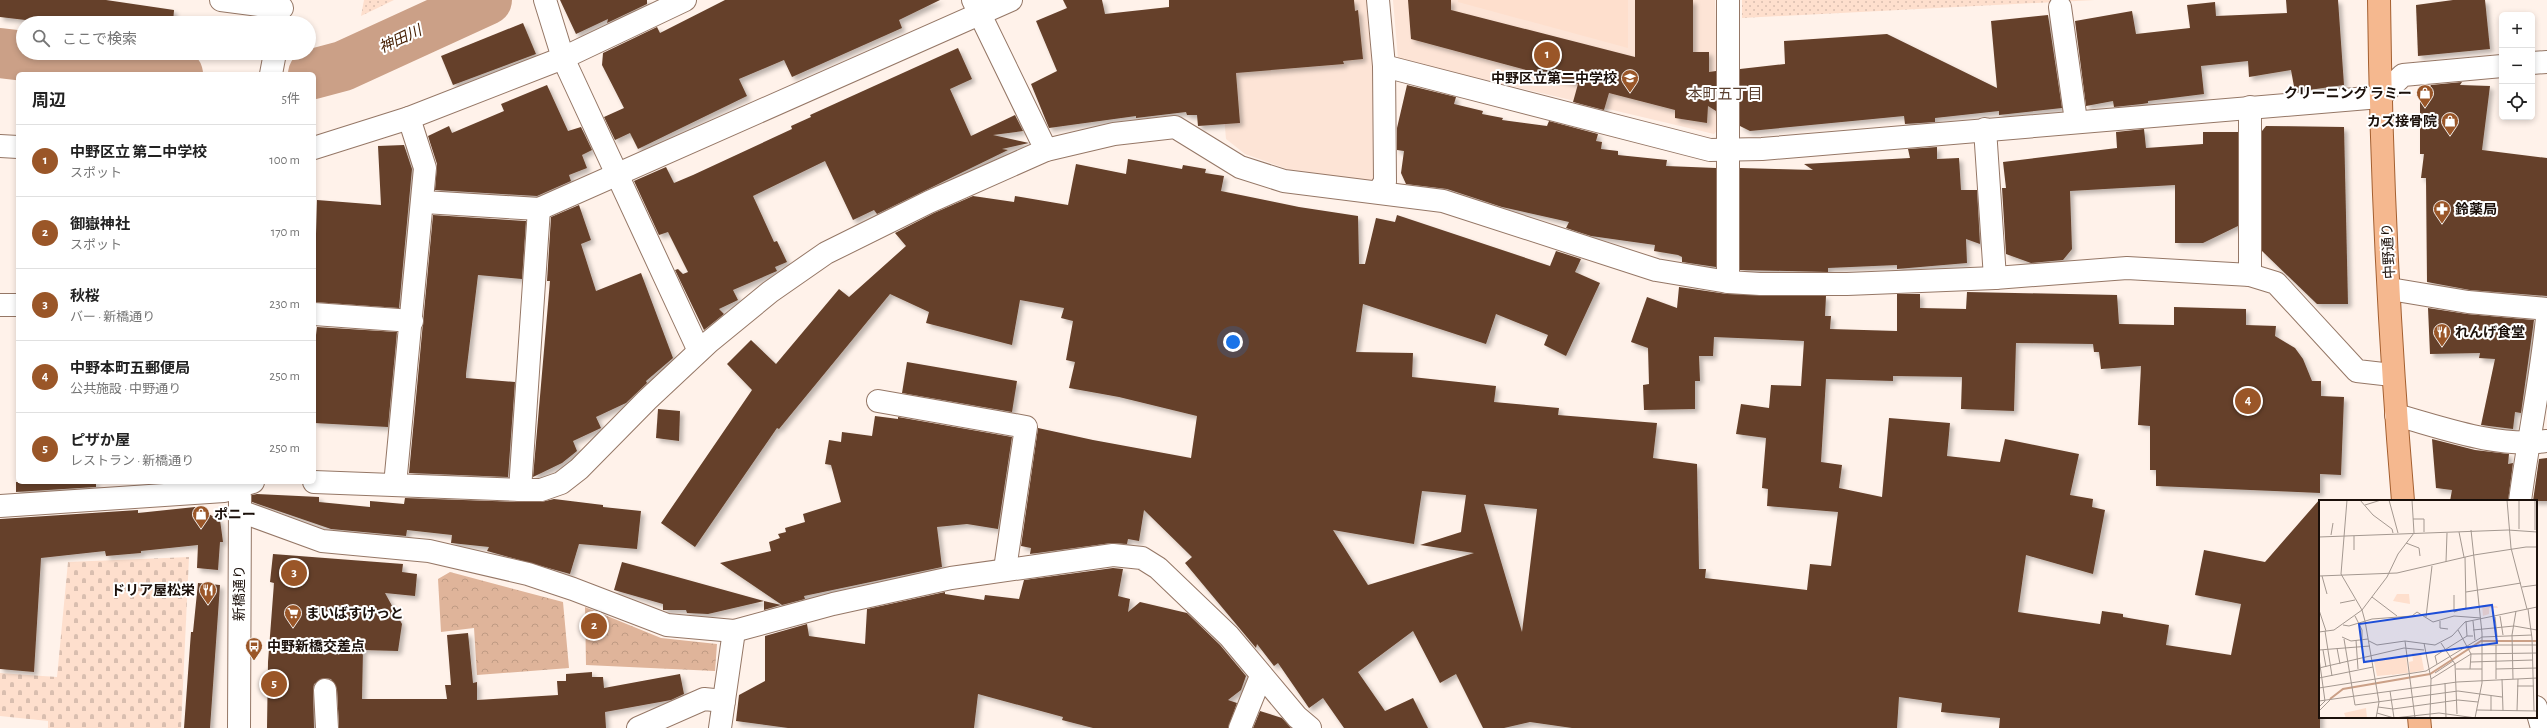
<!DOCTYPE html>
<html lang="ja">
<head>
<meta charset="utf-8">
<style>
	body { margin:0; font-family:"Alegreya Sans","Noto Sans JP",sans-serif; background:#f2f2f2; color:#222 }
	.controls { position:absolute; right:12px; top:12px; display:grid; overflow:hidden; border-radius:6px; box-shadow:0 2px 6px #0003 }
	.controls button { width:36px; height:36px; display:grid; place-items:center; padding:0; border:0; border-bottom:1px solid #e0e0e0; background:#fff; color:#222; font:20px sans-serif }
	.you { position:absolute; left:1233px; top:342px; width:14px; height:14px; margin:-10px; border:3px solid #fff; border-radius:50%; background:#1a73e8; box-shadow:0 0 0 6px #1a73e833 }
	.badge { display:grid; place-items:center; width:26px; height:26px; border-radius:50%; background:#9a5628; color:#fff; font-size:13px; font-weight:700 }
	.pin { position:absolute; translate:-50% -50%; border:2px solid #fff; box-shadow:0 1px 4px #0006 }
	.list { margin:0; padding:0; list-style:none }
	h2 { display:flex; justify-content:space-between; align-items:center; height:52px; margin:0; padding:0 16px; font-size:17px }
	h2 small { font-size:13px; font-weight:400; color:#767676 }
	.list li { display:grid; grid-template-columns:26px 1fr auto; gap:12px; align-items:center; box-sizing:border-box; height:72px; padding:0 16px; border-top:1px solid #e0e0e0 }
	.list b { display:block; font-size:15px; white-space:nowrap }
	.list p { margin:0; font-size:13px; white-space:nowrap; color:#767676 }
	.list em { font-size:13px; font-style:normal; color:#767676 }
	.icon { flex:none; width:22px; height:22px; fill:none; stroke:currentColor; stroke-width:2; stroke-linecap:round; stroke-linejoin:round }
	.map { position:relative; flex:none; width:2547px; height:728px; overflow:hidden }
	.search { position:absolute; background:#fff; box-shadow:0 2px 6px #0003; left:16px; top:16px; width:300px; height:44px; display:flex; align-items:center; gap:10px; box-sizing:border-box; padding:0 14px; border-radius:22px; color:#767676; font-size:15px }
	.panel { position:absolute; background:#fff; box-shadow:0 2px 6px #0003; left:16px; top:72px; width:300px; height:412px; border-radius:6px }
	.map>svg:first-child { display:block }
	.built { fill:#fde4d6 }
	.green { fill:url(#green-dots) }
	.forest { fill:url(#forest-crowns) }
	.cemetery { fill:url(#cemetery-stones) }
	.pitch { fill:#fedfcd }
	.lines { fill:none; stroke-linecap:round; stroke-linejoin:round }
	.river { stroke:#cba087; stroke-width:50 }
	.building { fill:#65402a; fill-rule:evenodd; filter:url(#shadow) }
	.minor-casing { stroke:#957766; stroke-width:24 }
	.major-casing { stroke:#a45f30; stroke-width:24 }
	.minor { stroke:#fff; stroke-width:22 }
	.major { stroke:#f5b88f; stroke-width:22 }
	.labels { text-anchor:middle; stroke-width:4; stroke-linejoin:round; paint-order:stroke }
	.poi-label { font-size:14px; font-weight:bold; fill:#1b100a; stroke:#fff; text-anchor:start }
	.street-label { font-size:14px; fill:#1b100a; stroke:#fff }
	.water-label { font-size:15px; font-style:italic; fill:#441d00; stroke:#fff }
	.neighbourhood-label { font-size:15px; fill:#5a3f2f; stroke:#fff }
	.inset-river { fill:none; stroke:#cba087; stroke-width:2 }
	.inset-road { fill:none; stroke:#a49890; stroke-width:1 }
	.view { fill:#1d4ed8; fill-opacity:0.15; stroke:#1d4ed8; stroke-width:2 }
	.inset-edge { fill:none; stroke:#1b100a; stroke-width:2 }
</style>
</head>
<body>
<div class="map">
<svg width="2547" height="728" viewBox="0 0 2547 728">
	<defs>
		<pattern id="green-dots" width="8" height="8" patternUnits="userSpaceOnUse"><rect width="8" height="8" fill="#fedfcd"/><path d="M2 2h.1M6 6h.1" fill="none" stroke="#d9beaf" stroke-width="1.8" stroke-linecap="round"/></pattern>
		<pattern id="forest-crowns" width="20" height="18" patternUnits="userSpaceOnUse"><rect width="20" height="18" fill="#dfb49a"/><path d="M2 6a3 3 0 1 1 6 0M12 15a3 3 0 1 1 6 0" fill="none" stroke="#bf9a83"/></pattern>
		<pattern id="cemetery-stones" width="16" height="16" patternUnits="userSpaceOnUse"><rect width="16" height="16" fill="#fedfcd"/><path d="M2 7V4a2 2 0 0 1 4 0v3zM10 15v-3a2 2 0 0 1 4 0v3z" fill="#d9beaf"/></pattern>
		<filter id="shadow"><feDropShadow dx="3.5" dy="3.5" stdDeviation="2" flood-color="#0004"/></filter>
	</defs>
	<rect width="100%" height="100%" fill="#fff2ea"/>
	<!-- built -->
	<g class="built">
		<path d="M1214,0H1370L1376,73L1373,181L1290,170L1245,154L1226,139Z"/>
		<path d="M1393,0H1715L1720,127L1714,134L1398,59Z"/>
	</g>
	<!-- green -->
	<g class="green">
		<path d="M364,0H394L361,16Z"/>
		<path d="M1742,0H2095L1742,18Z"/>
	</g>
	<!-- forest -->
	<g class="forest">
		<path d="M450,572L563,602L569,668L477,675L474,628L441,632L438,579Z"/>
		<path d="M585,607L661,638L717,644L715,671L586,665Z"/>
	</g>
	<!-- cemetery -->
	<path class="cemetery" d="M189,557L181,728H48V721L0,716V673L57,677L68,562Z"/>
	<!-- pitch -->
	<path class="pitch" d="M1458,0H1628V48L1458,2Z"/>
	<g class="lines">
		<!-- river -->
		<g class="river">
			<path d="M0,53L178,74"/>
			<path d="M313,74L343,66L487,0"/>
		</g>
	</g>
	<!-- building -->
	<g class="building">
		<path d="M0,0H106L174,10L173,23H51L0,17Z"/>
		<path d="M560,0H647V4L607,23L608,19L576,34Z"/>
		<path d="M725,0H940L899,20L902,28L792,77L784,60L739,79L747,96L638,149L630,133L615,140L604,117L624,108L602,65L603,53L657,27L660,33Z"/>
		<path d="M1063,0H1102L1105,14L1169,7V0H1354L1355,11L1358,10L1363,59L1343,61L1344,64L1236,73L1240,123L1198,126L1197,115H1187L1186,112L1136,118V116L1049,128L1031,84L1057,71L1036,21L1067,8Z"/>
		<path d="M1408,0H1451V10L1635,57V0H1693V52H1709V72L1716,71V111L1708,106L1707,123L1675,118V110L1609,93L1604,110L1573,102L1578,84L1411,39Z"/>
		<path d="M2286,0H2338L2344,85L2295,92L2291,70L2249,77L2248,61L2201,66L2204,94L2148,101V103L2142,104L2114,107L2113,101L2086,106L2075,21L2132,11L2136,34L2190,28L2187,5L2215,2L2216,16L2287,13Z"/>
		<path d="M2453,0H2485L2490,49L2418,56L2416,5Z"/>
		<path d="M2048,15L2062,108L1999,115V111L1935,118V122L1905,124L1904,116L1750,131L1740,126V69L1785,64L1784,41L1887,34L1997,88L1991,21Z"/>
		<path d="M523,23L536,54L453,85L441,56Z"/>
		<path d="M958,48L972,79L950,89L971,136L1015,115L1023,131L993,135L1029,143L1002,149L1008,150L877,214L874,210L853,220L825,161L753,196L774,242L777,241L787,262L775,267L777,271L733,290L738,300L719,309L724,314L704,330L675,270L678,269L683,274L688,272L668,232L659,235L634,181L666,167L674,183L693,175L792,129L791,126L811,117L810,115Z"/>
		<path d="M2462,82L2460,85L2490,86L2482,150L2547,158V296L2470,290L2427,282L2426,178H2421L2424,154H2420V99L2431,85Z"/>
		<path d="M547,85L568,131L581,127L592,150L582,155L587,168L569,175L571,181L537,196L435,190L437,164L428,136L449,126L452,133L504,111L501,104Z"/>
		<path d="M1407,85L1456,97L1454,104L1483,111L1482,114L1503,118L1502,120L1547,126L1549,121L1598,134L1596,141L1602,142L1601,149L1618,151V155L1667,160L1666,166L1716,168V267L1682,262V257L1678,255L1654,251L1655,245L1591,236L1566,228L1569,222L1502,207L1447,189L1406,184L1401,173L1404,151L1397,150V128Z"/>
		<path d="M2266,126L2344,127L2348,304H2317L2262,251V131Z"/>
		<path d="M2144,129L2146,148L2203,144V132H2238V226L2203,243H2175V185L2070,191L2072,249L2063,260L2031,263L2006,254L2002,188H2006L2003,162L2117,148L2116,132Z"/>
		<path d="M404,145L412,169L399,308L314,302L317,200L381,205L378,146Z"/>
		<path d="M1937,147V159L1959,158L1961,190H1977L1980,244L1966,239L1967,263L1897,269V265L1828,268V272L1740,270V168L1813,170L1804,164L1910,158L1908,149Z"/>
		<path d="M1128,159L1182,169L1183,165L1206,169L1205,173L1224,176L1221,191L1299,207L1358,216L1359,264H1365L1376,218L1395,222L1397,215L1550,266L1556,251L1581,259L1575,272L1600,283L1566,356L1544,345L1548,335L1496,314L1486,344L1363,304L1356,352L1413,353L1412,377L1496,386L1494,402L1559,408L1558,415L1657,423L1653,458L1697,464L1699,569H1706L1705,578L1807,590L1810,564L1831,566L1838,512L1767,506L1768,489L1762,488L1766,438L1736,434L1741,404L1769,408L1771,385L1801,386L1804,341L1714,337L1713,356H1699L1700,381H1695V409L1644,410L1643,385L1649,384L1648,348L1631,342L1647,297L1677,308L1679,287L1727,294L1826,296L1825,316H1831L1830,329L1897,331V294H1920V308L1966,309L1967,292L2117,295L2119,324L2174,325V307L2246,309V325L2276,326L2275,336L2295,348L2303,359L2312,381H2321V396L2344,397L2341,475L2320,474V493L2156,486V470H2150V426L2138,425L2141,366L2101,369L2099,352H2094L2093,344L2016,343L2014,411L1961,409L1962,377L1893,376V381L1826,379L1821,462L1842,465L1839,488L1882,497L1889,418L1950,423L1947,456L2000,462L2005,439L2079,454L2070,495L2093,499L2092,507L2105,510L2093,574L2026,555L2018,612L2100,624L2102,611L2123,614V617L2169,625L2166,645L2231,655L2241,604L2195,595L2204,550L2265,562L2320,499V728H1999L2000,718L1941,712L1942,703L1899,697L1897,728H1572L1530,722L1504,728H1483L1456,674L1440,683L1413,631L1358,672L1385,711L1413,698L1428,728H1344L1323,698L1309,708L1278,663L1274,666L1257,644L1256,648L1185,563L1192,557L1144,510L1139,541L1128,539L1127,544L1111,543L1030,554L1031,548L1021,546L1038,428L1093,440L1191,458L1197,416L1119,397L1069,388L1075,362L1066,360L1073,321L1061,318L1064,308L1020,300L1012,345L926,323L929,312L890,294L779,429L777,428L695,547L661,523L752,390L727,364L751,340L776,364L839,289L849,297L906,246L895,233L934,213L973,196L1014,202L1015,196L1068,205L1076,164L1126,174ZM1422,491L1466,495L1461,532L1420,545L1474,553L1368,585L1333,530L1414,544ZM1484,504L1537,509L1522,632L1497,548Z"/>
		<path d="M579,205L591,240L581,244L596,291L641,273L673,358L646,381L647,383L626,403L596,417L601,428L573,441L577,451L562,463L533,477L550,281H547L551,217Z"/>
		<path d="M433,215L526,221L522,279L478,275L466,374V378L515,382L508,477L409,473Z"/>
		<path d="M2428,308L2467,314L2534,320L2521,413L2515,412L2513,429L2481,425L2495,359L2479,358L2480,353L2430,354Z"/>
		<path d="M317,327L397,332L388,427L314,423V351Z"/>
		<path d="M907,362L1017,381L1012,412L902,393Z"/>
		<path d="M658,409L680,411L679,441L656,438Z"/>
		<path d="M875,416L898,419V417L1012,437L998,529L967,524L937,527L942,567L804,596L805,599L782,605L720,563L771,551L769,542L780,538L778,534L786,532L785,528L805,522L803,514L841,502L831,465L825,464L829,440L841,442L842,432L872,436Z"/>
		<path d="M2432,439L2475,450L2509,454L2508,464L2513,463L2508,501H2450L2452,490L2436,488Z"/>
		<path d="M2547,458V501H2533L2539,459Z"/>
		<path d="M16,482H96V487L16,492Z"/>
		<path d="M257,494L319,497V502L370,507V501L404,504L405,498L520,502H541L554,499L603,505V507L641,511L637,549L579,544L570,574L487,551L489,547L451,543L452,535L407,530L406,536L331,529L252,502V495Z"/>
		<path d="M195,507L220,520L223,542H220L218,570L197,568L198,545L141,551V553L106,556L105,551L41,558L34,672L0,669V519L138,510V513Z"/>
		<path d="M273,554L403,564L402,572L417,574L415,596L385,593L402,624L398,651L363,650L362,699H447L445,685H451L447,635L468,633L473,683L477,682V700L558,695L557,681H566V674L592,672V677H603L604,688L680,674L684,694L671,700L605,712L606,728H339L337,689L331,679L324,678L314,684L313,690L314,728H267L268,662L274,583L270,582Z"/>
		<path d="M622,562L670,575L764,601L708,614L687,613L686,610H663V604L614,590Z"/>
		<path d="M1113,568L1123,569L1118,596L1130,599L1128,612L1140,602L1187,613L1220,645L1246,676L1241,690L1228,700L1237,703L1228,728H1093L1062,720L1063,717L978,694L974,728H788L736,721L739,695L765,681V636L807,624L809,636L865,644L867,609L945,592V594L984,600L985,595L1019,599L1024,580Z"/>
		<path d="M198,583L220,585L210,728H184L191,632H193Z"/>
		<path d="M764,601L781,605L764,610Z"/>
		<path d="M1260,711L1282,718L1291,728H1253Z"/>
	</g>
	<g class="lines">
		<!-- minor casing -->
		<g class="minor-casing">
			<g id="minor">
				<path d="M221,0L282,8"/>
				<path d="M545,0L563,58L699,351"/>
				<path d="M973,0L1046,150"/>
				<path d="M1728,0V282"/>
				<path d="M2060,7L2076,121"/>
				<path d="M2532,63L2547,62"/>
				<path d="M1384,66L1710,150L1762,149L2380,97L2403,75L2502,66"/>
				<path d="M271,74L275,53"/>
				<path d="M2250,107V275"/>
				<path d="M1985,129L1995,278"/>
				<path d="M0,146L18,147"/>
				<path d="M314,148L409,118L563,58L685,0"/>
				<path d="M1378,192L1385,182L1384,66L1378,0"/>
				<path d="M424,202L539,209L1011,0"/>
				<path d="M2390,289L2468,302L2547,309"/>
				<path d="M0,305H18"/>
				<path d="M314,314L412,321"/>
				<path d="M878,401L1026,427L1005,569"/>
				<path d="M2396,415C2444,428 2496,448 2547,441"/>
				<path d="M314,482L520,490H541L561,483L579,469L647,400L709,342L770,292L826,253L929,202L1046,150L1114,134L1175,127L1240,167L1284,181L1443,201L1656,270L1728,282L1760,284H1847L1995,278L2127,268L2250,275L2276,283L2357,371L2392,375"/>
				<path d="M395,485L425,168L409,118"/>
				<path d="M520,490L539,209"/>
				<path d="M2520,501C2528,440 2541,380 2547,318"/>
				<path d="M0,506L224,491L253,482"/>
				<path d="M240,511L322,541L429,551L528,574L573,589L667,625L734,631L833,604L951,578L1113,555L1142,558L1158,568L1229,636L1297,717L1310,728"/>
				<path d="M325,690L327,728"/>
				<path d="M2536,707L2542,728"/>
				<path d="M239,728L240,497"/>
				<path d="M638,728L704,699L724,701"/>
				<path d="M720,728L734,631"/>
				<path d="M1240,728L1261,676"/>
			</g>
		</g>
		<!-- major casing -->
		<g class="major-casing">
			<g id="major">
				<path d="M2379,0C2381,167 2389,335 2403,501"/>
				<path d="M2419,717L2420,728"/>
			</g>
		</g>
		<!-- minor -->
		<use href="#minor" class="minor"/>
		<!-- major -->
		<use href="#major" class="major"/>
	</g>
	<!-- icons -->
	<defs>
		<g id="school-pin" transform="scale(0.9)"><path d="M0 17L-7.5 6A9.5 9.5 0 1 1 7.5 6Z" fill="#9a5628" stroke="#fff"/><path d="M0-5L7-2L0 1L-7-2ZM-4 1L0 2.5L4 1V4Q0 6-4 4Z" fill="#fff"/></g>
		<g id="shop-pin" transform="scale(0.9)"><path d="M0 17L-7.5 6A9.5 9.5 0 1 1 7.5 6Z" fill="#9a5628" stroke="#fff"/><path d="M-5-2.5h2.3a2.7 3.5 0 0 1 5.4 0H5L5.5 6h-11ZM-1.5-2.5h3a1.5 2.3 0 0 0-3 0Z" fill="#fff"/></g>
		<g id="pharmacy-pin" transform="scale(0.9)"><path d="M0 17L-7.5 6A9.5 9.5 0 1 1 7.5 6Z" fill="#9a5628" stroke="#fff"/><path d="M-2-6h4v4h4v4h-4v4h-4v-4h-4v-4h4Z" fill="#fff"/></g>
		<g id="restaurant-pin" transform="scale(0.9)"><path d="M0 17L-7.5 6A9.5 9.5 0 1 1 7.5 6Z" fill="#9a5628" stroke="#fff"/><path d="M-5-6h1v4h1v-4h1v4h1v-4h1v5L-1.5 .5V6h-2V.5L-5-1ZM5-6V6H3V1.5H1.5Q1.5-4 5-6Z" fill="#fff"/></g>
		<g id="supermarket-pin" transform="scale(0.9)"><path d="M0 17L-7.5 6A9.5 9.5 0 1 1 7.5 6Z" fill="#9a5628" stroke="#fff"/><path d="M-6-5.5h2.5l.6 2H6L4.5 2H-2.5L-4.4-4H-6ZM-1.5 3.2a1.3 1.3 0 1 0 .1 0ZM3 3.2a1.3 1.3 0 1 0 .1 0Z" fill="#fff"/></g>
		<g id="bus-pin" transform="scale(0.9)"><path d="M0 17L-7.5 6A9.5 9.5 0 1 1 7.5 6Z" fill="#9a5628" stroke="#fff"/><path d="M-5-6H5V4H4V6H2V4H-2V6H-4V4H-5ZM-3.5-4V0h7V-4ZM-3.5 1.2v1.5H-2V1.2ZM2 1.2v1.5H3.5V1.2Z" fill="#fff"/></g>
	</defs>
	<g fill-rule="evenodd">
		<use href="#school-pin" x="1630" y="78"/>
		<use href="#shop-pin" x="2425" y="93"/>
		<use href="#shop-pin" x="2450" y="121"/>
		<use href="#pharmacy-pin" x="2442" y="209"/>
		<use href="#restaurant-pin" x="2442" y="332"/>
		<use href="#shop-pin" x="201" y="514"/>
		<use href="#restaurant-pin" x="208" y="590"/>
		<use href="#supermarket-pin" x="293" y="613"/>
		<use href="#bus-pin" x="254" y="646"/>
	</g>
	<g class="labels">
		<!-- poi labels -->
		<g class="poi-label">
			<text x="1617" y="83" text-anchor="end">中野区立第二中学校</text>
			<text x="2412" y="98" text-anchor="end">クリーニング ラミー</text>
			<text x="2437" y="126" text-anchor="end">カズ接骨院</text>
			<text x="2455" y="214">鈴薬局</text>
			<text x="2455" y="337">れんげ食堂</text>
			<text x="214" y="519">ポニー</text>
			<text x="195" y="595" text-anchor="end">ドリア屋松栄</text>
			<text x="306" y="618">まいばすけっと</text>
			<text x="267" y="651">中野新橋交差点</text>
		</g>
		<!-- street labels -->
		<g class="street-label">
			<text transform="translate(2388 251) rotate(-93)" y="5">中野通り</text>
			<text transform="translate(239 593) rotate(-90)" y="5">新橋通り</text>
		</g>
		<!-- water labels -->
		<g class="water-label">
			<text transform="translate(400 39) rotate(-25)" y="5">神田川</text>
		</g>
		<!-- neighbourhood labels -->
		<g class="neighbourhood-label">
			<text x="1725" y="99">本町五丁目</text>
		</g>
	</g>
	<!-- overview -->
	<g transform="translate(2319 500)">
		<rect width="218" height="218" fill="#fff2ea"/>
		<path d="M87,155L89,173L58,176L55,161Z" fill="#fedfcd"/>
		<path d="M163,105L178,106L179,108H170V114L164,116Z" fill="#fedfcd"/>
		<path d="M78,94H90L91,104L74,101ZM93,153L102,154L105,170L91,173L90,162L94,161ZM85,158L87,172L73,175L72,162ZM47,208L48,218H27L25,213Z" fill="#fedfcd"/>
		<path class="inset-river" d="M11,199L24,189L111,174L162,141H218"/>
		<path class="inset-road" d="M28,0L22,74L43,110L46,121L60,202L57,218M41,0L54,15L73,29L74,33M70,0L79,33M99,0H130M188,0L192,48L208,109M216,0V30M46,5L62,0M94,19H105V32M200,29V0M152,30L163,133V183L156,218M140,32L145,57M12,35L14,23M35,36V50M0,37L189,30L218,32M87,43L100,48L101,56M127,62L128,33M0,76L78,73L155,55L207,47H218M3,76L8,94M203,87L218,85M147,92L202,83M53,97L78,116M21,103L36,100M209,109L213,138L215,211M0,110L7,131M135,112L147,108L146,57M135,112V95M36,116L43,130V146M181,116L184,135M107,117L113,66M176,117L178,136M121,121V128L129,129M147,121L148,136M154,121L156,140M24,125L30,126L53,119L93,116L98,112L114,122L135,116L162,118M139,130L152,154L151,169M154,130L195,126L218,130M6,131L13,176M0,132L15,130L43,110L68,77L79,54L95,33L93,0M23,137L32,141L49,139M25,139L36,205L139,191L183,197M37,140L39,169M50,141L58,145L86,141L116,145L133,136L146,122L218,107M86,141L96,218M105,143L112,179L111,218M122,143L136,164L138,214M163,145H218M177,145V179M18,148L21,164M0,150L51,146M4,150L7,167M0,158L6,201L0,207M152,162L214,160M118,164L116,156L148,136H154M0,168L85,148L105,150M137,169H163M177,169L218,168M116,173L134,161M0,178L54,167M112,179L152,154L218,153M183,179L184,211M194,179L193,135L197,111M126,183L127,218M198,186H215M0,188L107,171L163,137L213,135M71,191L75,218M172,196V211M0,201L138,182L218,178M59,207L74,209L139,200L159,202M158,210L218,211M0,211L12,199M198,211L199,179M58,213L75,218L120,213L157,218"/>
		<path class="view" d="M173,105L178,143L45,162L40,124Z"/>
		<rect width="218" height="218" class="inset-edge"/>
	</g>
</svg>
<div class="controls">
<button>+</button>
<button>−</button>
<button><svg class="icon" aria-label="locate" viewBox="0 0 24 24"><circle cx="12" cy="12" r="6"/><path d="M12 2v4M12 18v4M2 12h4M18 12h4"/></svg></button>
</div>
<div class="you"></div>
<div class="pin badge" style="left:1547px;top:55px">1</div>
<div class="pin badge" style="left:594px;top:626px">2</div>
<div class="pin badge" style="left:294px;top:573px">3</div>
<div class="pin badge" style="left:2248px;top:401px">4</div>
<div class="pin badge" style="left:274px;top:684px">5</div>
<div class="search"><svg class="icon" aria-label="search" viewBox="0 0 24 24"><circle cx="10" cy="10" r="6"/><path d="M15 15l6 6"/></svg>ここで検索</div>
<section class="panel">
<h2>周辺<small>5件</small></h2>
<ul class="list">
<li><span class="badge">1</span><div><b>中野区立 第二中学校</b><p>スポット</p></div><em>100 m</em></li>
<li><span class="badge">2</span><div><b>御嶽神社</b><p>スポット</p></div><em>170 m</em></li>
<li><span class="badge">3</span><div><b>秋桜</b><p>バー · 新橋通り</p></div><em>230 m</em></li>
<li><span class="badge">4</span><div><b>中野本町五郵便局</b><p>公共施設 · 中野通り</p></div><em>250 m</em></li>
<li><span class="badge">5</span><div><b>ピザか屋</b><p>レストラン · 新橋通り</p></div><em>250 m</em></li>
</ul>
</section>
</div>
</body>
</html>
